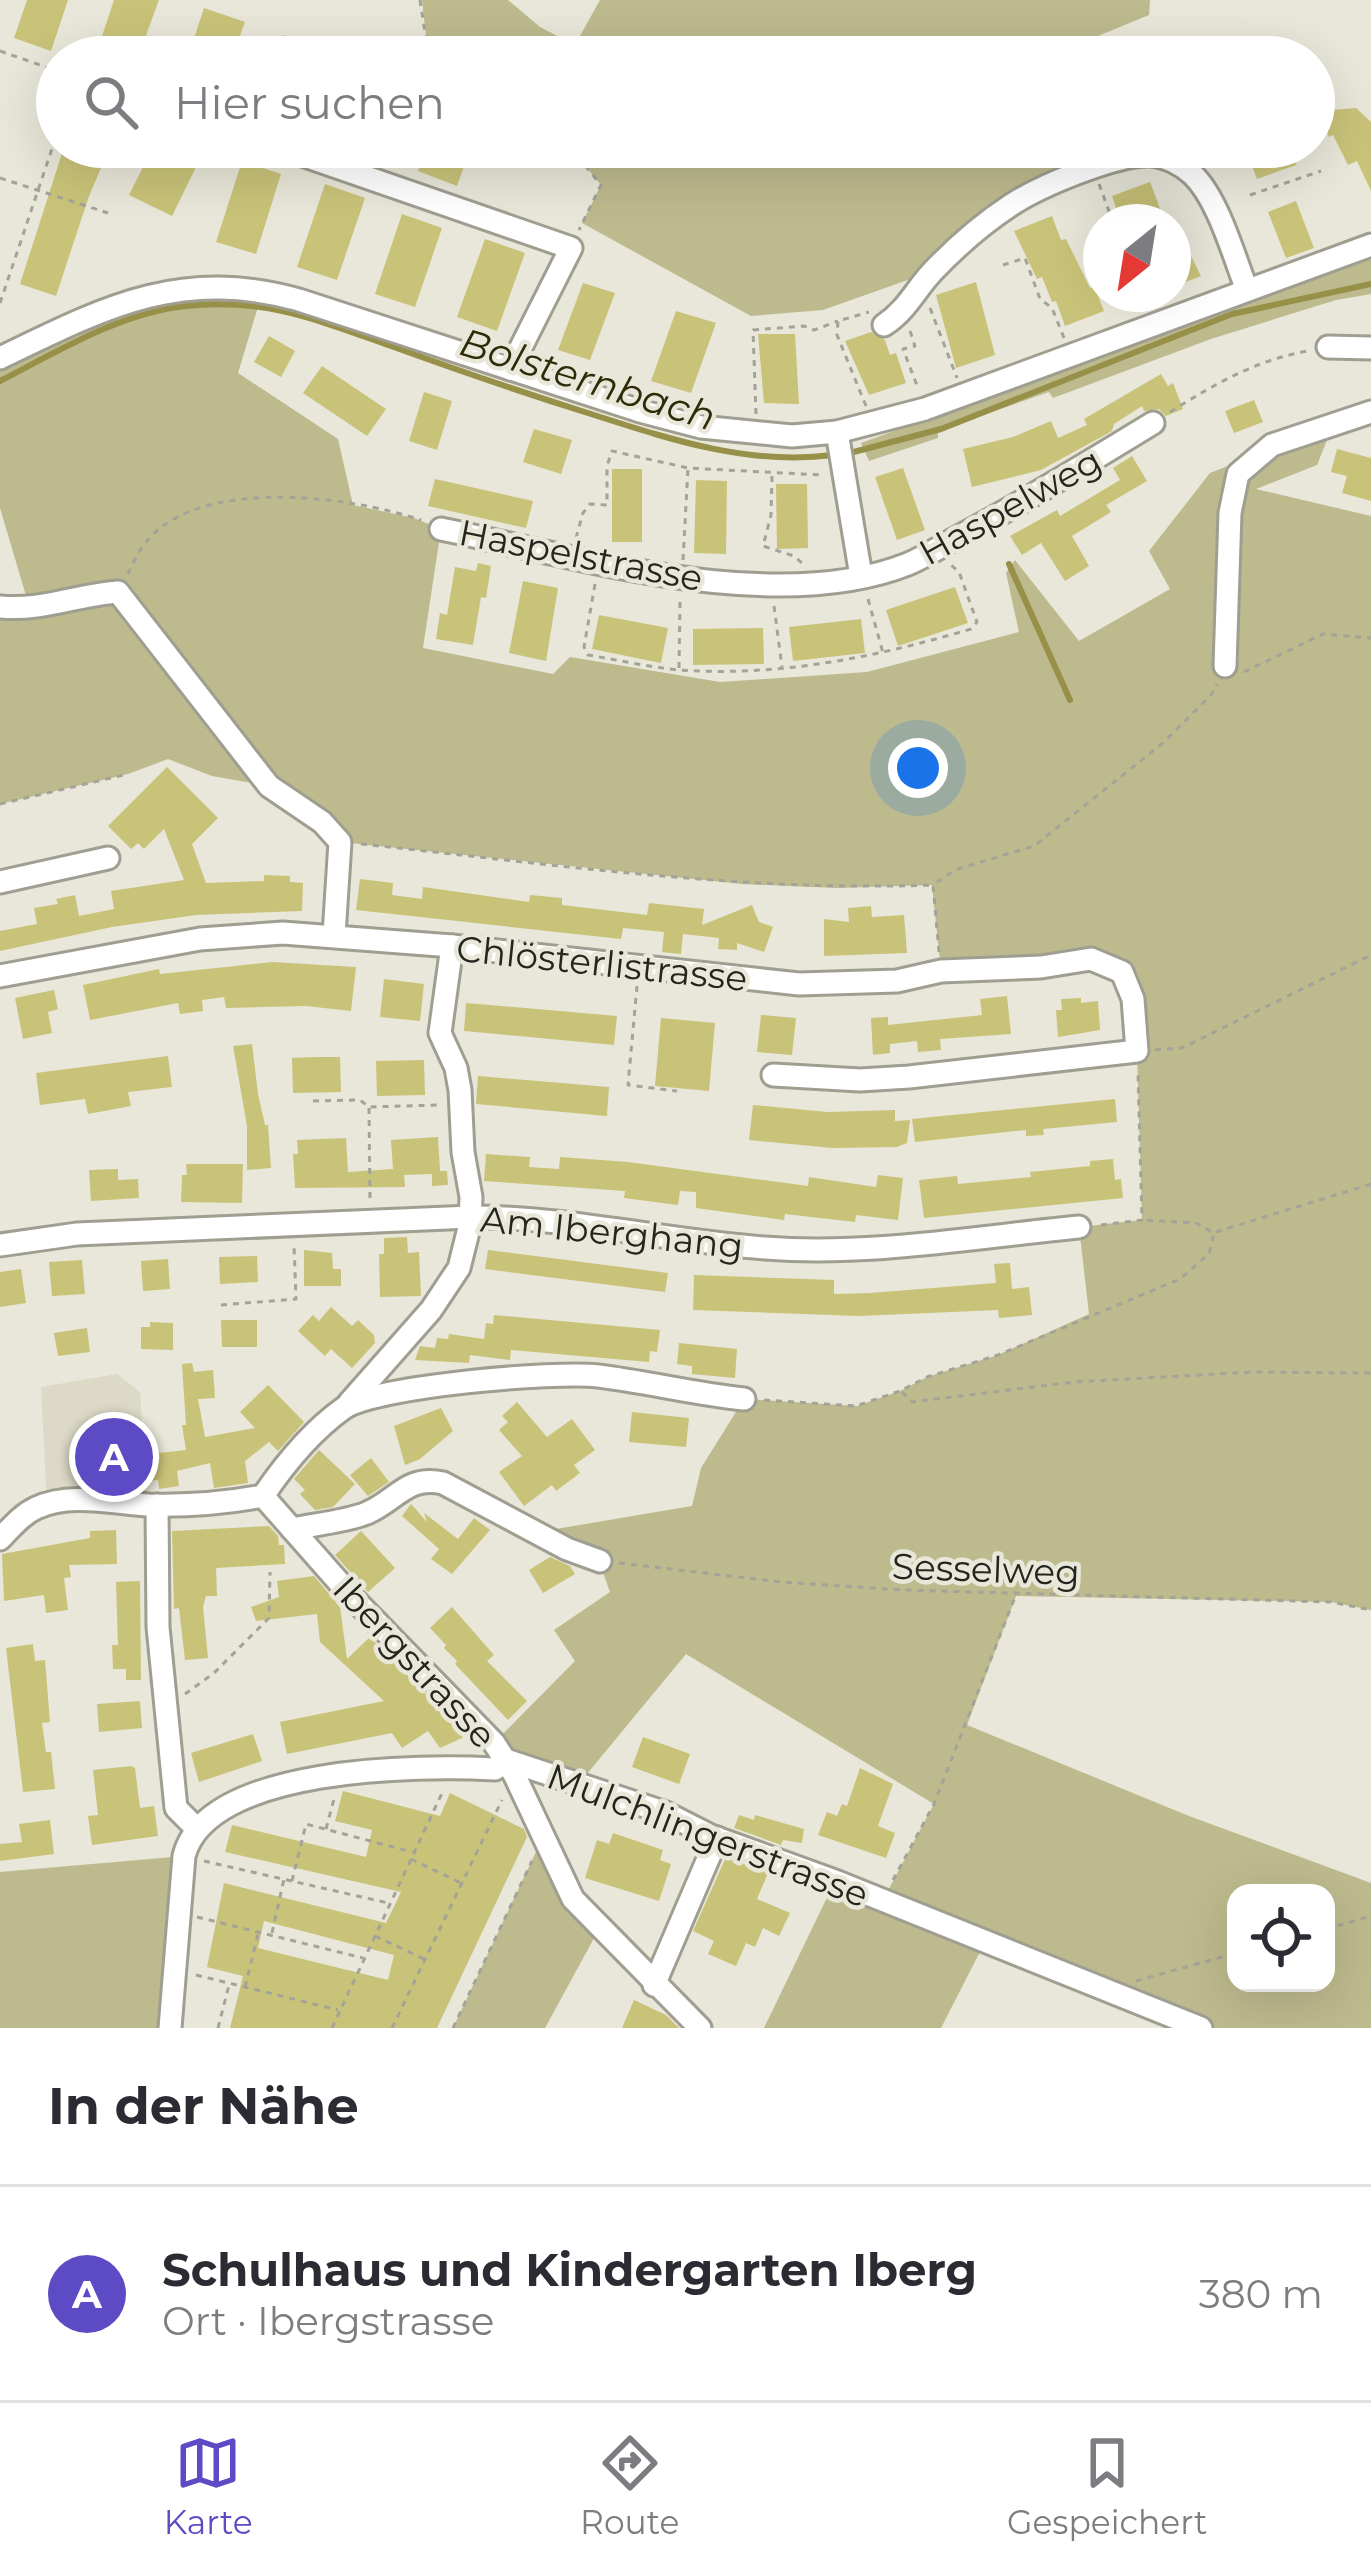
<!DOCTYPE html>
<html lang="de">
<head>
<meta charset="utf-8">
<style>
	body { margin:0; font-family:Montserrat,sans-serif; background:#f2f2f3; color:#2b2b33 }
	.controls { position:absolute; right:36px; bottom:36px; display:grid; overflow:hidden; border-radius:24px; box-shadow:0 12px 48px #0002 }
	.controls button { width:108px; height:108px; display:grid; place-items:center; padding:0; border:0; border-bottom:3px solid #e1e1e2; background:#fff; color:#2b2b33; font:60px sans-serif }
	.compass { position:absolute; left:1083px; top:204px; width:108px; height:108px; border-radius:50%; background:#fff; box-shadow:0 12px 48px #0002; rotate:210deg }
	.you { position:absolute; left:918px; top:768px; width:42px; height:42px; margin:-30px; border:9px solid #fff; border-radius:50%; background:#1a73e8; box-shadow:0 0 0 18px #1a73e833 }
	.badge { display:grid; place-items:center; width:78px; height:78px; border-radius:50%; background:#5c4bc4; color:#fff; font-size:39px; font-weight:700 }
	.pin { position:absolute; translate:-50% -50%; border:6px solid #fff; box-shadow:0 3px 12px #0006 }
	.list { margin:0; padding:0; list-style:none }
	h2 { display:flex; justify-content:space-between; align-items:center; height:156px; margin:0; padding:0 48px; font-size:51px }
	h2 small { font-size:39px; font-weight:400; color:#7c7c81 }
	.list li { display:grid; grid-template-columns:78px 1fr auto; gap:36px; align-items:center; box-sizing:border-box; height:216px; padding:0 48px; border-top:3px solid #e1e1e2 }
	.list b { display:block; font-size:45px; white-space:nowrap }
	.list p { margin:0; font-size:39px; white-space:nowrap; color:#7c7c81 }
	.list em { font-size:39px; font-style:normal; color:#7c7c81 }
	.icon { flex:none; width:66px; height:66px; fill:none; stroke:currentColor; stroke-width:2; stroke-linecap:round; stroke-linejoin:round }
	.map { position:relative; flex:none; width:1371px; height:2028px; overflow:hidden }
	.search { position:absolute; background:#fff; box-shadow:0 12px 48px #0002; left:36px; right:36px; top:36px; height:132px; display:flex; align-items:center; gap:30px; box-sizing:border-box; padding:0 42px; border-radius:66px; color:#7c7c81; font-size:45px }
	.sheet { height:372px; background:#fff }
	nav { display:flex; justify-content:space-around; align-items:center; box-sizing:border-box; height:168px; border-top:3px solid #e1e1e2; background:#fff; font-size:33px; color:#7c7c81 }
	nav a { display:grid; justify-items:center; gap:6px }
	nav .on { color:#5c4bc4 }
	.map>svg:first-child { display:block }
	.built { fill:#dcdac6 }
	.green { fill:#bdba8e; fill-rule:evenodd }
	.lines { fill:none; stroke-linecap:round; stroke-linejoin:round }
	.stream { stroke:#979048; stroke-width:6 }
	.building { fill:#c9c379; fill-rule:evenodd }
	.minor-casing { stroke:#9f9e91; stroke-width:27 }
	.path { stroke:#a4a398; stroke-width:3; stroke-dasharray:6 6; stroke-linecap:butt }
	.minor { stroke:#fff; stroke-width:21 }
	.labels { text-anchor:middle; stroke-width:9; stroke-linejoin:round; paint-order:stroke }
	.street-label { font-size:36px; fill:#25251f; stroke:#e8e7d9 }
	.water-label { font-size:39px; font-style:italic; fill:#2e2b09; stroke:#e8e7d9 }
</style>
</head>
<body>
<div class="map">
<svg width="1371" height="2028" viewBox="0 0 1371 2028">
	<rect width="100%" height="100%" fill="#e8e7d9"/>
	<!-- built -->
	<path class="built" d="M117,1374L140,1392L147,1504H47L41,1387Z"/>
	<!-- green -->
	<g class="green">
		<path d="M422,0H508L540,27L575,45L600,0H1150L1149,15L1064,50L1058,57H451L427,45Z"/>
		<path d="M570,147H1075L1086,172L1040,189L933,271L823,310L751,316L582,223L601,185Z"/>
		<path d="M1371,258V294L1336,300L1211,339L1053,398L1049,392L938,431V438L869,461L861,443Z"/>
		<path d="M263,290L238,373L338,439L353,505L414,518L441,529L423,648L553,674L570,657L720,682L867,672L1019,632L1006,573L1015,560L1079,641L1170,589L1149,551L1210,473L1333,425L1317,465L1256,489L1371,516V1610L1331,1602L1016,1596L967,1725L1189,1816L1371,1883V2028H1201L985,1942L941,2028H764L835,1881L883,1900L934,1804L686,1654L577,1786L494,1743L575,1661L554,1630L610,1592L599,1561L538,1532L692,1506L701,1468L744,1399L857,1406L900,1391L927,1377L998,1355L1089,1314L1079,1227L1142,1220L1137,1051L1122,972L1091,959L941,971L932,885L836,888L742,884L340,842L269,786L212,776L168,759L128,774L0,804V607L30,609L0,508V358L127,299ZM1236,1893H1326V1983H1236Z"/>
		<path d="M543,1837L599,1929L545,2028H453Z"/>
		<path d="M184,1856L170,2028H0V1872Z"/>
	</g>
	<g class="lines">
		<!-- stream -->
		<g class="stream">
			<path d="M0,381C58,351 120,313 186,306C265,297 319,321 391,346C457,370 524,393 591,414C669,439 749,466 833,455"/>
			<path d="M846,454L941,429L1232,314L1371,284"/>
			<path d="M1009,564L1070,700"/>
		</g>
	</g>
	<!-- building -->
	<g class="building">
		<path d="M27,0H68L51,51L14,38Z"/>
		<path d="M114,0H159L138,57H95Z"/>
		<path d="M204,8L245,22L232,57H188Z"/>
		<path d="M284,35L341,54V57H277Z"/>
		<path d="M1356,108L1371,122V191L1357,161L1348,165L1333,135L1329,137L1318,111Z"/>
		<path d="M64,147H110L89,196L56,296L20,284Z"/>
		<path d="M153,147H179L201,157L172,216L129,195Z"/>
		<path d="M427,147H471L457,186L418,171Z"/>
		<path d="M1245,147H1290L1296,165L1257,179Z"/>
		<path d="M242,161L281,174L256,254L216,242Z"/>
		<path d="M1150,182L1165,222H1121L1112,196Z"/>
		<path d="M325,184L365,198L337,280L297,267Z"/>
		<path d="M1296,201L1314,248L1286,258L1268,212Z"/>
		<path d="M402,214L442,228L415,307L375,294Z"/>
		<path d="M1052,216L1061,240L1066,239L1090,288L1094,286L1104,311L1065,326L1056,301L1052,302L1042,277L1037,279L1014,231Z"/>
		<path d="M1173,220L1201,276L1173,287Z"/>
		<path d="M485,239L525,253L497,331L457,317Z"/>
		<path d="M976,282L995,355L956,368L936,295Z"/>
		<path d="M583,283L615,293L590,360L558,350Z"/>
		<path d="M676,311L716,323L691,393L651,381Z"/>
		<path d="M871,332L885,340L890,355L896,353L906,383L869,395L845,341Z"/>
		<path d="M758,334H795L799,404L764,403Z"/>
		<path d="M269,336L295,351L281,377L254,362Z"/>
		<path d="M322,366L386,409L367,436L303,393Z"/>
		<path d="M1161,374L1168,386L1173,383L1183,409L1166,416L1159,409L1144,411L1142,406L1114,424L1112,431L1041,470L972,487L963,449L1013,437L1051,421L1058,438L1087,425L1084,419Z"/>
		<path d="M424,392L452,401L437,450L409,441Z"/>
		<path d="M1254,400L1263,422L1234,433L1225,411Z"/>
		<path d="M534,429L572,440L561,474L523,462Z"/>
		<path d="M1337,449L1371,458V501L1342,493L1347,476L1331,472Z"/>
		<path d="M1132,456L1147,481L1106,505L1111,512L1072,536L1089,566L1065,581L1041,543L1022,555L1010,536L1057,510L1060,516L1120,480L1113,468Z"/>
		<path d="M903,468L925,530L897,540L875,477Z"/>
		<rect x="612" y="469" width="30" height="73"/>
		<path d="M435,479L533,501L526,528L428,506Z"/>
		<path d="M696,480L727,481L726,554L694,553Z"/>
		<path d="M776,484H807L808,548L777,549Z"/>
		<path d="M478,563L491,566L486,598L481,597L473,645L436,639L440,613L447,615L455,567L476,571Z"/>
		<path d="M523,581L558,588L546,661L509,653Z"/>
		<path d="M955,587L968,623L898,646L886,610Z"/>
		<path d="M599,615L668,628L661,663L592,649Z"/>
		<path d="M861,619L865,653L793,661L789,627Z"/>
		<path d="M763,628L764,664L693,665V629Z"/>
		<path d="M167,767L218,818L192,844L206,883L264,881V875L290,876V882L303,883L302,911L196,915L112,927L0,951V931L37,924L34,908L58,904L56,899L75,895L79,916L114,909L111,891L184,880L164,829L144,849L138,843L131,849L108,826Z"/>
		<path d="M360,879L393,883L392,895L422,899L423,887L529,902L530,895L562,898V905L647,915L649,903L704,909L702,925L752,905L759,922L773,927L764,952L737,943V950L718,949L719,938L683,934L681,954L670,953L662,952L664,932L623,928L621,939L356,910Z"/>
		<path d="M871,906L872,917L904,915L907,953L824,956V919L849,922L848,908Z"/>
		<path d="M273,962L356,967L351,1011L306,1006L226,1008L224,997L202,1000L203,1011L180,1014L178,1003L90,1020L83,985L159,969L160,974Z"/>
		<path d="M384,979L424,984L420,1021L380,1017Z"/>
		<path d="M54,990L58,1009L48,1012L52,1033L23,1039L15,998Z"/>
		<path d="M1007,996L1011,1034L940,1039L941,1050L918,1052L917,1041L890,1044V1053L873,1055L871,1018L888,1017V1025L982,1015L980,999Z"/>
		<path d="M1081,998V1003L1098,1001L1100,1030L1058,1037L1056,1010H1062L1061,999Z"/>
		<path d="M466,1003L617,1016L614,1045L464,1031Z"/>
		<path d="M761,1015L796,1018L792,1055L757,1052Z"/>
		<path d="M661,1018L715,1023L709,1091L655,1086Z"/>
		<path d="M252,1044L258,1094L265,1125H268L271,1168L247,1170V1126L233,1046Z"/>
		<path d="M168,1056L172,1087L128,1092L131,1106L88,1114L85,1099L40,1105L36,1073Z"/>
		<path d="M316,1057H340L341,1092L293,1093L292,1058Z"/>
		<path d="M424,1060L425,1095L377,1096L376,1061Z"/>
		<path d="M478,1076L609,1087L607,1116L476,1104Z"/>
		<path d="M1115,1099L1117,1122L1043,1129L1044,1135L1026,1136V1130L915,1142L912,1119Z"/>
		<path d="M753,1105L827,1112L895,1110V1121L910,1120L907,1143L897,1147L832,1148L749,1140Z"/>
		<path d="M438,1137L440,1171H447L448,1185L432,1186V1174L404,1175L405,1187L295,1188L293,1154H298L297,1140L346,1138L348,1172L393,1169L391,1140Z"/>
		<path d="M486,1154L530,1157L529,1167L559,1169L560,1157L628,1162L808,1186L809,1177L876,1187L878,1175L903,1178L898,1220L856,1215L855,1222L785,1214L784,1220L696,1208V1192L680,1191L678,1205L624,1198L625,1191L484,1181Z"/>
		<path d="M1113,1159L1115,1180L1121,1179L1123,1198L924,1218L919,1180L957,1176L958,1184L1031,1177L1030,1172L1090,1166V1161Z"/>
		<path d="M186,1164H243L242,1203L181,1202L182,1175H187Z"/>
		<path d="M118,1169V1180L138,1179L139,1198L91,1201L89,1170Z"/>
		<path d="M407,1237L408,1253L419,1252L421,1296L380,1297L379,1254H384V1238Z"/>
		<path d="M304,1250L332,1253L333,1269H341V1286H304Z"/>
		<path d="M488,1250L668,1273L665,1292L485,1269Z"/>
		<path d="M257,1256L258,1282L220,1284L219,1257Z"/>
		<path d="M168,1259L170,1289L143,1291L141,1261Z"/>
		<path d="M82,1260L85,1294L52,1296L49,1262Z"/>
		<path d="M1010,1263L1012,1289L1029,1287L1032,1315L999,1318L998,1310L859,1316L693,1310L694,1275L834,1280V1294L870,1293L996,1283L994,1264Z"/>
		<path d="M21,1269L26,1303L0,1307V1272Z"/>
		<path d="M331,1307L352,1326L358,1320L374,1335L375,1343L352,1368L331,1349L325,1356L298,1331L313,1315L319,1321Z"/>
		<path d="M494,1315L660,1330L657,1352L650,1351L649,1362L511,1350L510,1360L470,1355L469,1363L415,1360L420,1346L435,1348L437,1338L448,1339L449,1334L484,1339L486,1323L493,1324Z"/>
		<path d="M221,1320H257V1347H222Z"/>
		<path d="M150,1322L173,1323V1350L141,1349V1327H150Z"/>
		<path d="M87,1328L90,1352L58,1356L54,1333Z"/>
		<path d="M679,1343L737,1349L735,1378L692,1374V1366L677,1364Z"/>
		<path d="M192,1363L194,1372L213,1370L215,1398L198,1399L205,1437L255,1428L240,1412L268,1385L304,1422L278,1451L269,1442L245,1461L248,1483L214,1488L210,1463L177,1471L179,1486L159,1489L158,1480L149,1481L148,1475L99,1478L98,1438L127,1436L129,1463L160,1459L159,1453L186,1450L182,1425H186L182,1364Z"/>
		<path d="M517,1402L547,1437L572,1419L595,1450L574,1465L580,1473L556,1491L552,1485L524,1506L499,1472L522,1456L499,1430L508,1422L502,1416Z"/>
		<path d="M441,1408L453,1431L420,1459L405,1465L394,1426Z"/>
		<path d="M632,1412L689,1418L686,1447L629,1442Z"/>
		<path d="M319,1450L355,1484L333,1507L315,1510L300,1494L305,1490L294,1479Z"/>
		<path d="M371,1458L389,1482L368,1496L350,1475Z"/>
		<path d="M411,1504L427,1522L424,1513L458,1539L474,1518L490,1530L452,1574L431,1559L439,1549L402,1516Z"/>
		<path d="M269,1526L278,1536L279,1545H284L285,1564L216,1568L217,1596H206L203,1607L208,1658L185,1660L179,1608L174,1609L172,1531Z"/>
		<path d="M116,1530L117,1564L69,1565L71,1577L64,1578L68,1610L46,1613L44,1595L4,1601L2,1554L90,1538V1531Z"/>
		<path d="M361,1531L395,1568L368,1592L335,1555Z"/>
		<path d="M550,1557L570,1566L575,1574L543,1593L529,1570Z"/>
		<path d="M314,1576L340,1607L347,1659L370,1637L463,1732L462,1738L440,1748L428,1731L402,1748L392,1733L287,1754L280,1722L384,1701L320,1642L317,1614L256,1621L251,1607L279,1597L277,1581Z"/>
		<path d="M140,1581L141,1680H126V1669H113L112,1645H118L116,1582Z"/>
		<path d="M452,1607L494,1655L487,1661L527,1701L508,1720L455,1664L457,1661L444,1648L446,1645L430,1628Z"/>
		<path d="M33,1644L35,1661L45,1660L50,1722L42,1723L46,1752H51L55,1789L23,1792L6,1648Z"/>
		<path d="M140,1701L142,1728L99,1732L97,1704Z"/>
		<path d="M253,1734L262,1761L199,1782L191,1753Z"/>
		<path d="M643,1737L690,1754L679,1784L632,1767Z"/>
		<path d="M131,1766L135,1768L140,1808L154,1806L158,1836L92,1845L88,1816L98,1815L93,1770Z"/>
		<path d="M860,1768L893,1784L878,1826L895,1833L886,1858L818,1835L827,1812L837,1816L842,1804L847,1806Z"/>
		<path d="M343,1791L440,1816L450,1793L524,1829L527,1837L437,2028H230L243,1976L207,1967L224,1883L386,1923L401,1892L225,1852L232,1825L366,1857L372,1830L335,1821ZM264,1921L394,1955L388,1980L258,1948Z"/>
		<path d="M739,1815L754,1820L755,1815L804,1829L802,1843L783,1840L781,1845L734,1828Z"/>
		<path d="M50,1820L54,1854L0,1861V1844L22,1842L19,1824Z"/>
		<path d="M613,1833L663,1850L660,1860L671,1864L659,1901L585,1878L597,1840L609,1844Z"/>
		<path d="M726,1857L768,1873L757,1899L790,1913L779,1936L763,1928L755,1947L746,1943L736,1966L708,1954L714,1941L693,1931Z"/>
		<path d="M634,2000L666,2015L679,2028H622Z"/>
	</g>
	<g class="lines">
		<!-- minor casing -->
		<g class="minor-casing">
			<g id="minor">
				<path d="M279,147L571,248L510,369"/>
				<path d="M884,325C907,310 915,290 933,271C955,248 985,222 1011,205C1040,186 1116,154 1150,155C1165,156 1181,164 1192,174C1218,198 1234,257 1247,290"/>
				<path d="M1328,347L1371,348"/>
				<path d="M0,358C105,307 181,267 299,300L640,411L701,427L792,436L837,432L925,409L1371,245"/>
				<path d="M837,432L861,576"/>
				<path d="M441,529C577,557 775,617 908,564C927,556 946,543 964,534C1029,499 1091,461 1153,423"/>
				<path d="M0,607C43,611 76,595 118,592L269,786L322,822L340,842L334,935"/>
				<path d="M1225,666L1230,513L1238,474L1272,445L1371,412"/>
				<path d="M0,882L108,858"/>
				<path d="M0,976L200,939L283,933L452,946L799,984L897,981L941,971L1041,967L1091,959L1122,972L1133,999L1137,1051L909,1077L860,1080L773,1075"/>
				<path d="M0,1245L77,1234L471,1217C571,1217 666,1241 765,1248C869,1256 976,1237 1079,1227"/>
				<path d="M349,1403L431,1310L459,1268L470,1224L471,1197L463,1152L460,1090L456,1068L440,1033L452,946"/>
				<path d="M263,1496C284,1465 313,1430 344,1408C377,1386 555,1371 598,1376C647,1382 695,1394 744,1399"/>
				<path d="M157,1505L158,1627L176,1808L196,1828"/>
				<path d="M292,1529C316,1524 344,1522 367,1513C397,1500 407,1475 443,1483L567,1549L600,1561"/>
				<path d="M0,1539C11,1528 21,1515 36,1508C70,1492 113,1503 149,1505C187,1506 226,1503 263,1496L352,1597L494,1743L514,1774L573,1899L700,2028"/>
				<path d="M654,1985L717,1838"/>
				<path d="M170,2028L184,1856C207,1766 420,1765 495,1769L506,1760L666,1813L711,1836L835,1881L1201,2028"/>
			</g>
		</g>
		<!-- path -->
		<g class="path">
			<path d="M420,0L427,45L451,57"/>
			<path d="M0,51L57,71"/>
			<path d="M570,147L601,185L579,230"/>
			<path d="M0,178L108,213"/>
			<path d="M1099,184L1113,222"/>
			<path d="M1250,195L1321,171"/>
			<path d="M1003,265L1025,258L1040,299L1052,308L1064,338"/>
			<path d="M0,303L57,134"/>
			<path d="M930,308L957,378"/>
			<path d="M910,331L915,346L903,349L918,388"/>
			<path d="M866,406L837,335L838,321L869,312"/>
			<path d="M1170,412C1215,384 1256,360 1308,351"/>
			<path d="M756,414L753,330L804,326L814,330L838,321"/>
			<path d="M772,476L771,515L763,546L794,556L803,564"/>
			<path d="M576,538L583,513L590,504L607,505V466L612,451L688,468L822,475"/>
			<path d="M683,560L688,468"/>
			<path d="M128,574C133,564 138,551 146,542C199,476 350,496 421,520"/>
			<path d="M595,584L584,647L588,655C618,660 649,667 679,670C779,677 876,657 971,629L977,622L959,572L950,564"/>
			<path d="M868,599L883,653"/>
			<path d="M774,606L782,667"/>
			<path d="M679,668L680,600"/>
			<path d="M1244,672L1323,634L1371,638"/>
			<path d="M0,804L128,774"/>
			<path d="M361,844C551,864 741,892 933,885"/>
			<path d="M939,952L933,885L955,870L1034,846L1163,743L1211,695L1217,684"/>
			<path d="M637,986L628,1085L677,1091"/>
			<path d="M1155,1050L1182,1048L1371,955"/>
			<path d="M313,1101L360,1100L369,1107L438,1105"/>
			<path d="M369,1108L370,1201"/>
			<path d="M1101,1225L1142,1220L1138,1074"/>
			<path d="M1216,1232L1371,1184"/>
			<path d="M221,1305L296,1299L294,1245"/>
			<path d="M902,1392L912,1402L1074,1382L1253,1372L1371,1373"/>
			<path d="M764,1400L856,1406L900,1391L927,1377L998,1355L1180,1279L1209,1254L1214,1233L1196,1223L1142,1220"/>
			<path d="M619,1563L781,1582L902,1590L1331,1602L1371,1610"/>
			<path d="M185,1694L214,1673L269,1618L270,1572"/>
			<path d="M326,1829L334,1799"/>
			<path d="M411,1859L461,1883"/>
			<path d="M204,1861L388,1903"/>
			<path d="M893,1880L934,1804L1015,1597"/>
			<path d="M292,1881L306,1824L412,1852"/>
			<path d="M197,1917L363,1958"/>
			<path d="M1326,1929L1371,1916"/>
			<path d="M272,1933L284,1879"/>
			<path d="M375,1936L424,1959"/>
			<path d="M196,1975L338,2010"/>
			<path d="M1136,1981L1236,1953"/>
			<path d="M245,1987L258,1934"/>
			<path d="M218,2028L229,1985"/>
			<path d="M332,2028L443,1791"/>
			<path d="M392,2028L502,1800"/>
			<path d="M453,2028L532,1861"/>
		</g>
		<!-- minor -->
		<use href="#minor" class="minor"/>
	</g>
	<g class="labels">
		<!-- street labels -->
		<g class="street-label">
			<text transform="translate(1010 506) rotate(-29)" y="13">Haspelweg</text>
			<text transform="translate(581 555) rotate(11)" y="13">Haspelstrasse</text>
			<text transform="translate(602 963) rotate(6)" y="13">Chlösterlistrasse</text>
			<text transform="translate(612 1232) rotate(6)" y="13">Am Iberghang</text>
			<text transform="translate(986 1569) rotate(2)" y="13">Sesselweg</text>
			<text transform="translate(415 1662) rotate(47)" y="13">Ibergstrasse</text>
			<text transform="translate(708 1835) rotate(21)" y="13">Mulchlingerstrasse</text>
		</g>
		<!-- water labels -->
		<g class="water-label">
			<text transform="translate(588 379) rotate(17)" y="14">Bolsternbach</text>
		</g>
	</g>
</svg>
<div class="controls">
<button><svg class="icon" aria-label="locate" viewBox="0 0 24 24"><circle cx="12" cy="12" r="6"/><path d="M12 2v4M12 18v4M2 12h4M18 12h4"/></svg></button>
</div>
<svg class="compass" viewBox="-18 -18 36 36"><path d="M0-13l5 13h-10z" fill="#e53935"/><path d="M0 13l5-13h-10z" fill="#7c7c81"/></svg>
<div class="you"></div>
<div class="pin badge" style="left:114px;top:1457px">A</div>
<div class="search"><svg class="icon" aria-label="search" viewBox="0 0 24 24"><circle cx="10" cy="10" r="6"/><path d="M15 15l6 6"/></svg>Hier suchen</div>
</div>
<section class="sheet">
<h2>In der Nähe<small></small></h2>
<ul class="list">
<li><span class="badge">A</span><div><b>Schulhaus und Kindergarten Iberg</b><p>Ort · Ibergstrasse</p></div><em>380 m</em></li>
</ul>
</section>
<nav>
<a class="on"><svg class="icon" aria-label="map" viewBox="0 0 24 24"><path d="M3 6l6-2 6 2 6-2v14l-6 2-6-2-6 2zM9 4v14M15 6v14"/></svg>Karte</a>
<a><svg class="icon" aria-label="directions" viewBox="0 0 24 24"><path d="M12 3l9 9-9 9-9-9zM9 14v-3h6M13 9l2 2-2 2"/></svg>Route</a>
<a><svg class="icon" aria-label="saved" viewBox="0 0 24 24"><path d="M7 4h10v16l-5-4-5 4z"/></svg>Gespeichert</a>
</nav>
</body>
</html>
